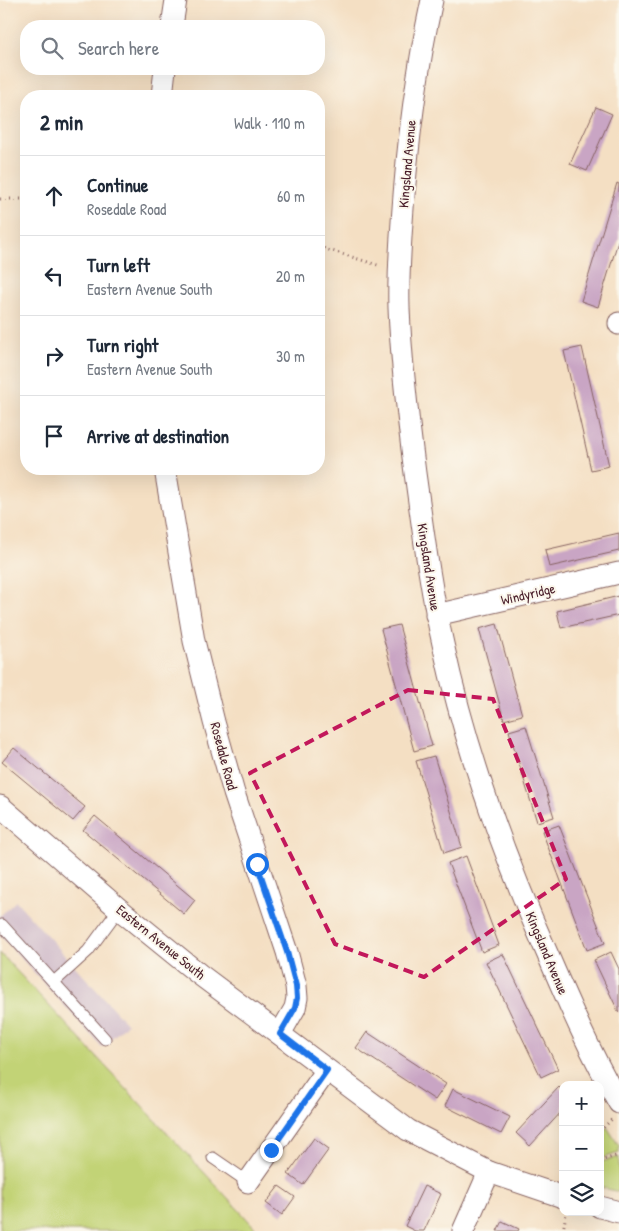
<!DOCTYPE html>
<html lang="en">
<head>
<meta charset="utf-8">
<style>
	body { margin:0; font-family:"Patrick Hand",sans-serif; background:#f6f6f7; color:#1f2937 }
	.controls { position:absolute; right:15px; bottom:15px; display:grid; overflow:hidden; border-radius:10px; box-shadow:0 5px 20px #0002 }
	.controls button { width:45px; height:45px; display:grid; place-items:center; padding:0; border:0; border-bottom:1px solid #e0e1e3; background:#fff; color:#1f2937; font:25px sans-serif }
	.stop { position:absolute; width:15px; height:15px; margin:-11px; border:4px solid #1a73e8; border-radius:50%; background:#fff }
	.stop.end { background:#1a73e8; border-color:#fff; box-shadow:0 1px 5px #0008 }
	.list { margin:0; padding:0; list-style:none }
	h2 { display:flex; justify-content:space-between; align-items:center; height:65px; margin:0; padding:0 20px; font-size:21px }
	h2 small { font-size:16px; font-weight:400; color:#747a83 }
	.list li { display:grid; grid-template-columns:32px 1fr auto; gap:15px; align-items:center; box-sizing:border-box; height:80px; padding:0 20px; border-top:1px solid #e0e1e3 }
	.list b { display:block; font-size:19px; white-space:nowrap }
	.list p { margin:0; font-size:16px; white-space:nowrap; color:#747a83 }
	.list em { font-size:16px; font-style:normal; color:#747a83 }
	.icon { flex:none; width:28px; height:28px; fill:none; stroke:currentColor; stroke-width:2; stroke-linecap:round; stroke-linejoin:round }
	.map { position:relative; flex:none; width:619px; height:1231px; overflow:hidden }
	.search { position:absolute; background:#fff; box-shadow:0 5px 20px #0002; left:20px; top:20px; width:305px; height:55px; display:flex; align-items:center; gap:12px; box-sizing:border-box; padding:0 18px; border-radius:20px; color:#747a83; font-size:19px }
	.panel { position:absolute; background:#fff; box-shadow:0 5px 20px #0002; left:20px; top:90px; width:305px; height:385px; border-radius:20px }
	.map>svg:first-child { display:block }
	.industrial { fill:#d1bdcb }
	.green { fill:#c2d376; stroke:#867950 }
	.building { fill:#c9a5c4 }
	.lines { fill:none; stroke-linecap:round; stroke-linejoin:round }
	.lane-casing { stroke:#866260; stroke-width:13 }
	.street-casing { stroke:#866260; stroke-width:23 }
	.path { stroke:#866260; stroke-width:3; stroke-dasharray:1 4; stroke-linecap:butt }
	.lane { stroke:#fff; stroke-width:11 }
	.street { stroke:#fff; stroke-width:21 }
	.route { stroke:#1a73e8; stroke-width:6 }
	.marked { fill:none; stroke:#c2185b; stroke-width:4; stroke-dasharray:10 6; stroke-linejoin:round }
	.labels { text-anchor:middle; stroke-width:4; stroke-linejoin:round; paint-order:stroke }
	.street-label { font-size:14px; fill:#4a1f2b; stroke:#fbf7ec }
</style>
</head>
<body>
<div class="map">
<svg width="619" height="1231" viewBox="0 0 619 1231">
	<rect width="100%" height="100%" fill="#fbf7ec"/>
	<filter id="ink" filterUnits="userSpaceOnUse"><feTurbulence type="fractalNoise" baseFrequency=".02" numOctaves="2"/><feDisplacementMap in="SourceGraphic" scale="10" xChannelSelector="R" yChannelSelector="G"/><feConvolveMatrix kernelMatrix="1 2 1 2 8 2 1 2 1" color-interpolation-filters="sRGB"/></filter>
	<filter id="wash" filterUnits="userSpaceOnUse"><feTurbulence type="fractalNoise" baseFrequency=".0096" numOctaves="4" result="noise"/><feDisplacementMap in="SourceGraphic" scale="20" xChannelSelector="R" yChannelSelector="G"/><feGaussianBlur stdDeviation="1.12" result="paint"/><feColorMatrix in="noise" values="0 0 0 0 0 0 0 0 0 0 0 0 0 0 0 0 0 1.4 0 .05"/><feComposite in="paint" operator="in"/></filter>
	<g filter="url(#wash)">
		<rect width="100%" height="100%" fill="#f4dfc3"/>
		<!-- industrial -->
		<path class="industrial" d="M16,901L127,1024L102,1047L0,935V916Z"/>
		<!-- green -->
		<g class="green">
			<path d="M0,953L226,1196L258,1231H0Z"/>
			<path d="M607,1127L619,1146V1153L600,1159V1135Z"/>
			<path d="M619,1157V1192L600,1187V1162Z"/>
		</g>
		<g id="blocks">
			<!-- building -->
			<g class="building">
				<path d="M596,107L612,114L587,171L570,164Z"/>
				<path d="M617,183L619,184V238L598,307L581,301Z"/>
				<path d="M582,347L609,466L591,470L564,351Z"/>
				<path d="M619,533V551L549,567L545,550Z"/>
				<path d="M619,596V615L561,628L557,611Z"/>
				<path d="M497,624L522,715L504,720L479,629Z"/>
				<path d="M399,625L432,746L414,751L381,629Z"/>
				<path d="M526,726L554,817L537,822L509,731Z"/>
				<path d="M14,748L85,807L73,821L2,762Z"/>
				<path d="M434,756L462,847L444,853L416,761Z"/>
				<path d="M95,816L195,900L184,914L83,830Z"/>
				<path d="M559,825L605,943L587,950L542,831Z"/>
				<path d="M466,856L499,945L482,952L448,863Z"/>
				<path d="M611,952L619,969V1013L594,960Z"/>
				<path d="M503,954L558,1069L541,1077L486,962Z"/>
				<path d="M367,1032L446,1084L435,1100L356,1048Z"/>
				<path d="M559,1087L563,1091V1110L530,1146L516,1133Z"/>
				<path d="M453,1089L510,1117L501,1134L445,1106Z"/>
				<path d="M314,1138L329,1149L303,1185L288,1174Z"/>
				<path d="M279,1186L295,1197L282,1215L266,1203Z"/>
				<path d="M424,1186L441,1194L424,1231H415L405,1226Z"/>
				<path d="M502,1221L519,1229L518,1231H497Z"/>
			</g>
		</g>
	</g>
	<g filter="url(#ink)">
		<use href="#blocks" fill-opacity="0" stroke="#866260" stroke-width="1"/>
		<g class="lines">
			<!-- lane casing -->
			<g class="lane-casing">
				<g id="lane">
					<path d="M2,925L105,1039"/>
					<path d="M54,982L88,951L119,909"/>
					<path d="M213,1158L248,1182"/>
				</g>
			</g>
			<!-- street casing -->
			<g class="street-casing">
				<g id="street">
					<path d="M432,0C416,73 407,147 402,222C400,250 398,279 399,308C401,363 408,419 415,473C423,530 430,587 443,644C466,750 503,854 547,953C569,1004 591,1055 619,1103"/>
					<path d="M172,26L176,0"/>
					<path d="M162,96L165,69"/>
					<path d="M619,323V324"/>
					<path d="M165,469L194,641L214,722L234,793L287,952L296,986L297,998L295,1008L280,1034"/>
					<path d="M436,615L619,573"/>
					<path d="M0,806L119,909L199,974L408,1130L489,1172L563,1197"/>
					<path d="M248,1182L327,1070"/>
					<path d="M600,1207L619,1212"/>
					<path d="M463,1231L489,1172"/>
				</g>
			</g>
			<!-- path -->
			<g class="path">
				<path d="M0,199H26"/>
				<path d="M319,247L381,266"/>
				<path d="M600,1131L612,1119"/>
				<path d="M600,1161L619,1155"/>
				<path d="M563,1231L566,1214"/>
			</g>
			<!-- lane -->
			<use href="#lane" class="lane"/>
			<!-- street -->
			<use href="#street" class="street"/>
		</g>
	</g>
	<g class="lines" filter="url(#ink)">
		<!-- route -->
		<path class="route" d="M257,864L287,952L296,986L297,998L295,1008L280,1034L327,1070L271,1150"/>
	</g>
	<!-- marked area -->
	<path class="marked" d="M408,690L493,699L566,879L424,977L335,944L250,773Z"/>
	<g class="labels">
		<!-- street labels -->
		<g class="street-label">
			<text transform="translate(407 164) rotate(-85)" y="5">Kingsland Avenue</text>
			<text transform="translate(429 567) rotate(81)" y="5">Kingsland Avenue</text>
			<text transform="translate(528 594) rotate(-13)" y="5">Windyridge</text>
			<text transform="translate(224 756) rotate(75)" y="5">Rosedale Road</text>
			<text transform="translate(161 942) rotate(39)" y="5">Eastern Avenue South</text>
			<text transform="translate(547 953) rotate(67)" y="5">Kingsland Avenue</text>
		</g>
	</g>
</svg>
<div class="controls">
<button>+</button>
<button>−</button>
<button><svg class="icon" aria-label="layers" viewBox="0 0 24 24"><path d="M12 4l9 5-9 5-9-5zM3 14l9 5 9-5"/></svg></button>
</div>
<div class="stop" style="left:257px;top:864px"></div>
<div class="stop end" style="left:271px;top:1150px"></div>
<div class="search"><svg class="icon" aria-label="search" viewBox="0 0 24 24"><circle cx="10" cy="10" r="6"/><path d="M15 15l6 6"/></svg>Search here</div>
<section class="panel">
<h2>2 min<small>Walk · 110 m</small></h2>
<ul class="list">
<li><svg class="icon" aria-label="ahead" viewBox="0 0 24 24"><path d="M12 20V5M6 11l6-6 6 6"/></svg><div><b>Continue</b><p>Rosedale Road</p></div><em>60 m</em></li>
<li><svg class="icon" aria-label="left" viewBox="0 0 24 24"><path d="M17 20v-9H6M10 6l-5 5 5 5"/></svg><div><b>Turn left</b><p>Eastern Avenue South</p></div><em>20 m</em></li>
<li><svg class="icon" aria-label="right" viewBox="0 0 24 24"><path d="M7 20v-9h11M14 6l5 5-5 5"/></svg><div><b>Turn right</b><p>Eastern Avenue South</p></div><em>30 m</em></li>
<li><svg class="icon" aria-label="arrive" viewBox="0 0 24 24"><path d="M6 21V4h12l-3 4 3 4H6"/></svg><div><b>Arrive at destination</b></div></li>
</ul>
</section>
</div>
</body>
</html>
